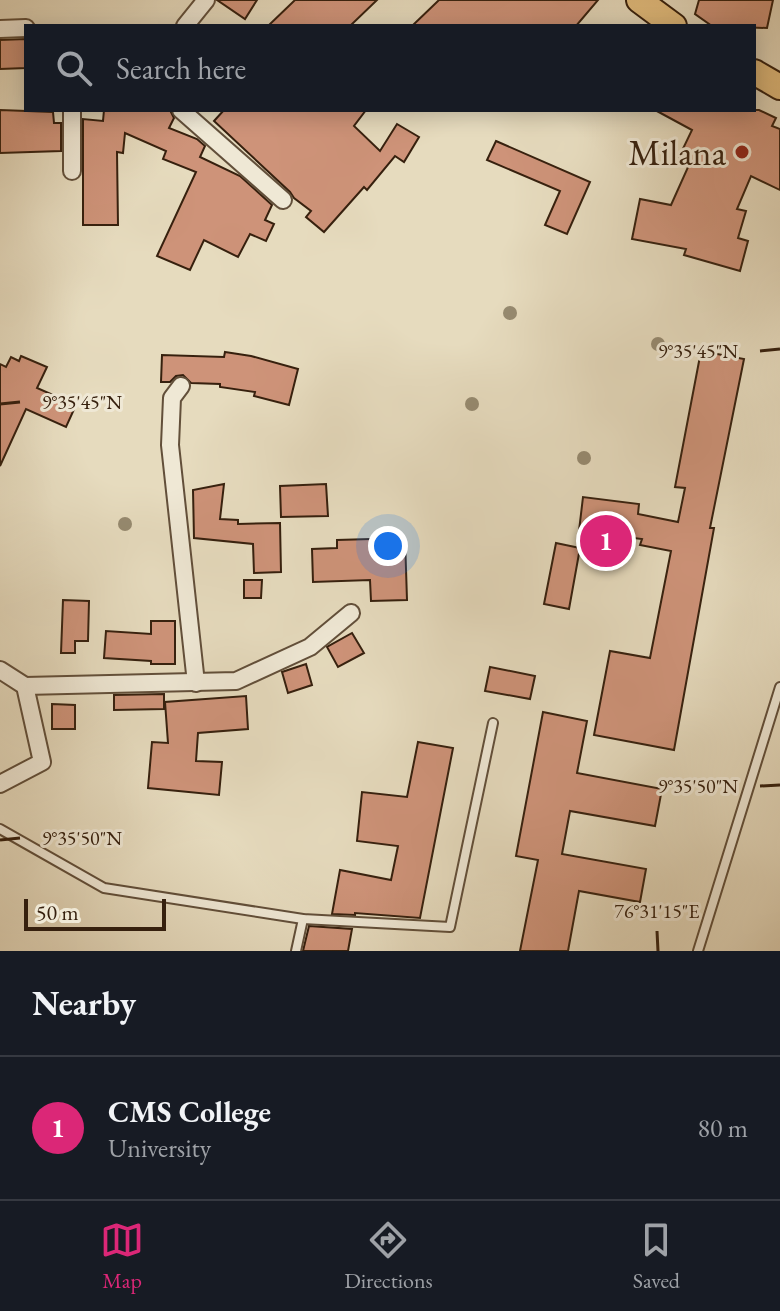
<!DOCTYPE html>
<html lang="en">
<head>
<meta charset="utf-8">
<style>
	body { margin:0; font-family:"EB Garamond",serif; background:#242831; color:#f1f3f6 }
	.scale { position:absolute; left:24px; bottom:20px; width:142px; box-sizing:border-box; padding-left:8px; border:4px solid #36200e; border-top:0; font-size:22px; line-height:28px; white-space:nowrap; color:#36200e; -webkit-text-stroke:6px #efe8d5; paint-order:stroke }
	.you { position:absolute; left:388px; top:546px; width:28px; height:28px; margin:-20px; border:6px solid #fff; border-radius:50%; background:#1a73e8; box-shadow:0 0 0 12px #1a73e833 }
	.badge { display:grid; place-items:center; width:52px; height:52px; border-radius:50%; background:#db2777; color:#fff; font-size:26px; font-weight:700 }
	.pin { position:absolute; translate:-50% -50%; border:4px solid #fff; box-shadow:0 2px 8px #0006 }
	.list { margin:0; padding:0; list-style:none }
	h2 { display:flex; justify-content:space-between; align-items:center; height:104px; margin:0; padding:0 32px; font-size:34px }
	h2 small { font-size:26px; font-weight:400; color:#9ea1a6 }
	.list li { display:grid; grid-template-columns:52px 1fr auto; gap:24px; align-items:center; box-sizing:border-box; height:144px; padding:0 32px; border-top:2px solid #363941 }
	.list b { display:block; font-size:30px; white-space:nowrap }
	.list p { margin:0; font-size:26px; white-space:nowrap; color:#9ea1a6 }
	.list em { font-size:26px; font-style:normal; color:#9ea1a6 }
	.icon { flex:none; width:44px; height:44px; fill:none; stroke:currentColor; stroke-width:2; stroke-linecap:round; stroke-linejoin:round }
	.map { position:relative; flex:none; width:780px; height:951px; overflow:hidden }
	.search { position:absolute; background:#171b24; box-shadow:0 4px 20px #0003; left:24px; right:24px; top:24px; height:88px; display:flex; align-items:center; gap:20px; box-sizing:border-box; padding:0 28px; border-radius:0px; color:#9ea1a6; font-size:30px }
	.sheet { height:248px; background:#171b24 }
	nav { display:flex; justify-content:space-around; align-items:center; box-sizing:border-box; height:112px; border-top:2px solid #363941; background:#171b24; font-size:22px; color:#9ea1a6 }
	nav a { display:grid; justify-items:center; gap:4px }
	nav .on { color:#db2777 }
	.map>svg:first-child { display:block }
	.building { fill:#ce9379; stroke:#36200e; stroke-width:2 }
	.lines { fill:none; stroke-linecap:round; stroke-linejoin:round }
	.lane-casing { stroke:#624f3a; stroke-width:12 }
	.street-casing { stroke:#624f3a; stroke-width:20 }
	.primary-casing { stroke:#36200e; stroke-width:28 }
	.lane { stroke:#efe8d5; stroke-width:8 }
	.street { stroke:#efe8d5; stroke-width:16 }
	.primary { stroke:#e3be7f; stroke-width:24 }
	.tree { fill:#968a70 }
	.ticks { fill:none; stroke:#36200e; stroke-width:3 }
	.poi-dot { fill:#8f2418; stroke:#efe8d5; stroke-width:3 }
	.labels { text-anchor:middle; stroke-width:6; stroke-linejoin:round; paint-order:stroke }
	.poi-label { font-size:36px; fill:#36200e; stroke:#efe8d5; text-anchor:end }
	.ticks-label { font-size:20px; text-anchor:middle; fill:#36200e; stroke:#efe8d5; stroke-width:6; stroke-linejoin:round; paint-order:stroke }
</style>
</head>
<body>
<div class="map">
<svg width="780" height="951" viewBox="0 0 780 951">
	<rect width="100%" height="100%" fill="#e6dbbe"/>
	<filter id="stains"><feTurbulence type="fractalNoise" baseFrequency=".0025" numOctaves="4"/><feColorMatrix values="0 0 0 0 .2 0 0 0 0 .09 0 0 0 0 .02 0 0 0 .5 -.17"/></filter>
	<radialGradient id="worn" r=".72"><stop offset=".6" stop-color="#630" stop-opacity="0"/><stop offset="1" stop-color="#630" stop-opacity=".3"/></radialGradient>
	<!-- building -->
	<g class="building">
		<path d="M217,0H257L245,19Z"/>
		<path d="M295,0H377L350,26H268Z"/>
		<path d="M439,0H598L576,26H412Z"/>
		<path d="M699,0H773L767,28L712,26L695,14Z"/>
		<path d="M26,39V68L0,69V40Z"/>
		<path d="M0,110L53,112L54,123H61V151L0,153Z"/>
		<path d="M104,110H170L174,118L169,128L197,139L205,146L200,157L240,176L272,205L265,220L274,224L266,241L250,234L238,257L204,240L190,270L157,256L196,172L163,159L166,151L125,133L123,153L117,152L118,225H83V119L103,121Z"/>
		<path d="M224,110H366L354,126L380,151L397,124L419,137L404,162L395,156L367,190L364,187L324,232L306,217L311,211L294,198L290,192L214,121Z"/>
		<path d="M655,110H759L776,118L772,126L780,129V190L751,176L737,209L746,211L738,238L748,241L740,271L684,255L686,249L632,239L640,199L671,205L689,165L678,159L692,130Z"/>
		<path d="M496,141L590,182L567,234L545,225L560,191L487,160Z"/>
		<path d="M701,351L744,359L710,528H714L674,750L594,735L610,651L650,658L671,551L640,545L642,539L579,531L583,497L639,504L638,514L678,522L685,488L675,487Z"/>
		<path d="M225,352L251,356L298,369L289,405L254,396L255,392L220,387V384L191,383L183,375L176,376L170,382H161L162,355L224,357Z"/>
		<path d="M21,356L47,367L37,388L76,405L66,427L26,409L0,466V364L6,367L11,357L19,361Z"/>
		<path d="M224,484L220,519L238,520V524L280,523L281,572L254,573L253,544L194,538L193,490Z"/>
		<path d="M326,484L328,516L281,517L280,486Z"/>
		<path d="M405,538L407,600L371,601L370,580L313,582L312,549L337,548V540Z"/>
		<path d="M556,543L580,548L569,609L544,604Z"/>
		<path d="M244,580H262L261,598H244Z"/>
		<path d="M63,600L89,601L88,641H75V653H61Z"/>
		<path d="M151,621H175V664H151V661L104,658L106,631L151,634Z"/>
		<path d="M352,633L364,653L338,667L327,647Z"/>
		<path d="M306,664L312,685L288,693L282,672Z"/>
		<path d="M490,667L535,676L530,699L485,691Z"/>
		<path d="M164,694V709L114,710V695Z"/>
		<path d="M246,696L248,729L198,733L196,761L222,762L219,795L148,788L152,742L168,743L165,702Z"/>
		<path d="M52,704L75,705V729H52Z"/>
		<path d="M543,712L587,721L577,773L662,789L655,826L570,811L562,854L646,869L640,902L579,891L568,951H520L538,860L516,856Z"/>
		<path d="M418,742L453,748L420,918L355,913V915L332,914L340,870L391,880L398,846L357,841L362,792L407,797Z"/>
		<path d="M309,926L352,929L348,951H303Z"/>
	</g>
	<g class="lines">
		<!-- lane casing -->
		<g class="lane-casing">
			<g id="lane">
				<path d="M0,829L104,888L303,919L450,927L493,723"/>
				<path d="M296,951L303,919"/>
				<path d="M698,951L780,687"/>
			</g>
		</g>
		<!-- street casing -->
		<g class="street-casing">
			<g id="street">
				<path d="M185,26L206,0"/>
				<path d="M0,29L26,28"/>
				<path d="M72,110V171"/>
				<path d="M181,110L283,200"/>
				<path d="M181,386L172,398L170,445L196,683"/>
				<path d="M0,670L25,686L42,762L0,784"/>
				<path d="M25,686L236,681L310,647L351,613"/>
			</g>
		</g>
		<!-- primary casing -->
		<g class="primary-casing">
			<g id="primary">
				<path d="M639,0L674,26"/>
				<path d="M754,72L780,87"/>
			</g>
		</g>
		<!-- lane -->
		<use href="#lane" class="lane"/>
		<!-- street -->
		<use href="#street" class="street"/>
		<!-- primary -->
		<use href="#primary" class="primary"/>
	</g>
	<!-- trees -->
	<g class="tree">
		<circle cx="510" cy="313" r="7"/>
		<circle cx="658" cy="344" r="7"/>
		<circle cx="472" cy="404" r="7"/>
		<circle cx="584" cy="458" r="7"/>
		<circle cx="125" cy="524" r="7"/>
	</g>
	<!-- ticks -->
	<path class="ticks" d="M760,351L780,349M0,404L20,402M760,786L780,785M0,840L20,838M657,931L658,951"/>
	<!-- markers -->
	<circle class="poi-dot" cx="742" cy="152" r="8"/>
	<g class="labels">
		<!-- poi labels -->
		<g class="poi-label">
			<text x="726" y="165">Milana</text>
		</g>
	</g>
	<g class="ticks-label">
		<text x="698" y="358">9°35'45"N</text>
		<text x="82" y="409">9°35'45"N</text>
		<text x="698" y="793">9°35'50"N</text>
		<text x="82" y="845">9°35'50"N</text>
		<text x="657" y="918">76°31'15"E</text>
	</g>
	<rect width="100%" height="100%" filter="url(#stains)"/>
	<rect width="100%" height="100%" fill="url(#worn)"/>
</svg>
<div class="scale">50 m</div>
<div class="you"></div>
<div class="pin badge" style="left:606px;top:541px">1</div>
<div class="search"><svg class="icon" aria-label="search" viewBox="0 0 24 24"><circle cx="10" cy="10" r="6"/><path d="M15 15l6 6"/></svg>Search here</div>
</div>
<section class="sheet">
<h2>Nearby<small></small></h2>
<ul class="list">
<li><span class="badge">1</span><div><b>CMS College</b><p>University</p></div><em>80 m</em></li>
</ul>
</section>
<nav>
<a class="on"><svg class="icon" aria-label="map" viewBox="0 0 24 24"><path d="M3 6l6-2 6 2 6-2v14l-6 2-6-2-6 2zM9 4v14M15 6v14"/></svg>Map</a>
<a><svg class="icon" aria-label="directions" viewBox="0 0 24 24"><path d="M12 3l9 9-9 9-9-9zM9 14v-3h6M13 9l2 2-2 2"/></svg>Directions</a>
<a><svg class="icon" aria-label="saved" viewBox="0 0 24 24"><path d="M7 4h10v16l-5-4-5 4z"/></svg>Saved</a>
</nav>
</body>
</html>
